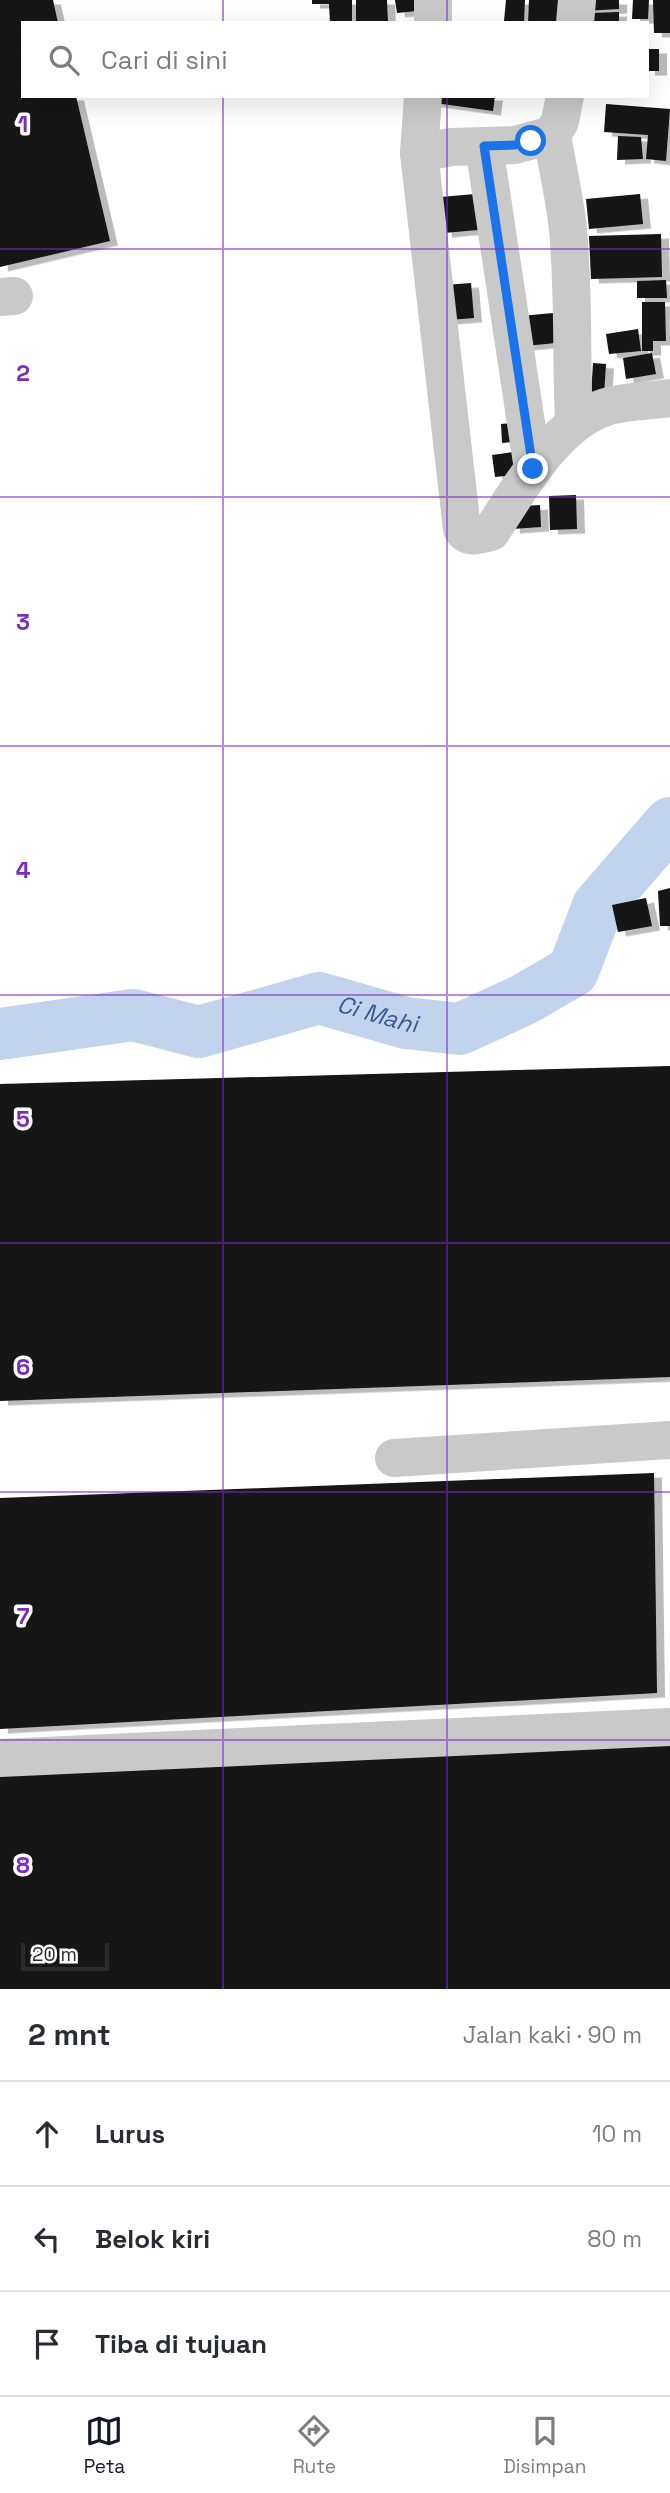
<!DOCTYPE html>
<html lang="id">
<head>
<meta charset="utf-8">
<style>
	body { margin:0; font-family:"Space Grotesk",sans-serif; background:#f7f7f7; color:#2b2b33 }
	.scale { position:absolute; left:21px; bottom:18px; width:88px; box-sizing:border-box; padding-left:7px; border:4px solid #2c2c2c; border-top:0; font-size:19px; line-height:24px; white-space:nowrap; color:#2c2c2c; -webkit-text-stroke:5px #fff; paint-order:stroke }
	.stop { position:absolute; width:21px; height:21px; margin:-16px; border:5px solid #1a73e8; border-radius:50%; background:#fff }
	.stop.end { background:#1a73e8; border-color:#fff; box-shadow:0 2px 7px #0008 }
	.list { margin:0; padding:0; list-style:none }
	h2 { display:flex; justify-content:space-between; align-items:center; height:91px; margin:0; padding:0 28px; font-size:30px }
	h2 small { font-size:23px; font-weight:400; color:#7c7c81 }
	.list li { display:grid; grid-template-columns:46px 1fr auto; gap:21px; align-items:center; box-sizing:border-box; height:105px; padding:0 28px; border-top:2px solid #e1e1e2 }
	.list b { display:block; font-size:26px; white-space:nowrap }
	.list em { font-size:23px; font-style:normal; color:#7c7c81 }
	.icon { flex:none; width:38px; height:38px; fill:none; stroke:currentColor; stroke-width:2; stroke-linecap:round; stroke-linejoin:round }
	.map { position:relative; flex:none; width:670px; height:1989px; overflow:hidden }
	.search { position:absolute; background:#fff; box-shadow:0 7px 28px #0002; left:21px; right:21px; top:21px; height:77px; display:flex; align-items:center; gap:18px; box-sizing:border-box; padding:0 24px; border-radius:0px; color:#7c7c81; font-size:26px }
	.sheet { height:406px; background:#fff }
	nav { display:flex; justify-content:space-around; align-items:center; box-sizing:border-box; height:98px; border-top:2px solid #e1e1e2; background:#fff; font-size:19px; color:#7c7c81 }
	nav a { display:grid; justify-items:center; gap:4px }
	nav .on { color:#111827 }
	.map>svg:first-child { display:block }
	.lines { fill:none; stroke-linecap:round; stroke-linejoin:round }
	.river { stroke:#c2d3ed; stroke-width:52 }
	.building { fill:#131313; filter:url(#shadow) }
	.minor { stroke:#c9c9c9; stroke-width:38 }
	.route { stroke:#1a73e8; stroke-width:9 }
	.grid { fill:none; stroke:#7b2cbf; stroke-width:2; stroke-opacity:0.55 }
	.labels { text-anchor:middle; stroke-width:7; stroke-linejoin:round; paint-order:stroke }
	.water-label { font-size:24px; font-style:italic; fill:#355b93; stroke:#fff }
	.grid-label { font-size:23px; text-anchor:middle; font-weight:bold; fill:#7b2cbf; stroke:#fff; stroke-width:7; stroke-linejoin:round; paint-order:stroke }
</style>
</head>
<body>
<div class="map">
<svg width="670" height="1989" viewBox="0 0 670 1989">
	<defs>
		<filter id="shadow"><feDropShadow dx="8" dy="4.5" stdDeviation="0" flood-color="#0004"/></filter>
	</defs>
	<rect width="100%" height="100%" fill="#fff"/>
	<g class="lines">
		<!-- river -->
		<path class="river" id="s1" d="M0,1034L133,1015L199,1032L319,998L406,1023L460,1029L523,1000L573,971L598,906L670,823"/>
	</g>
	<!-- building -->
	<g class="building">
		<path d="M0,0H53L58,23H23V96H76L110,241L0,267Z"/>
		<path d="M312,0H352V23H330L329,4H312Z"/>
		<path d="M356,0H387L388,23H356Z"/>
		<path d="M395,0H415L417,11L397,13Z"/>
		<path d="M506,0H525L524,22L504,21Z"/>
		<path d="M529,0H559L558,23H528Z"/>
		<path d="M583,0H619V9L583,11Z"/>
		<path d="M633,0H649L648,19H632Z"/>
		<path d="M653,0H670V33H654Z"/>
		<path d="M619,12V23H591L590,13Z"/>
		<rect x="647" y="49" width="12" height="22"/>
		<path d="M429,96H495L493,111L428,102Z"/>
		<path d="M606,104L670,109L666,161L646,159L648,135L604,132Z"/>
		<path d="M618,136L641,137L643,159L617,160Z"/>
		<path d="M475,194L478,230L444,233L441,197Z"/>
		<path d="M640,194L643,224L589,229L586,199Z"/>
		<path d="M661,234L662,277L591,279L589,236Z"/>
		<path d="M666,280L667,298H637V281Z"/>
		<path d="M471,283L474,318L448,320L445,285Z"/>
		<path d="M642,302H665L666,341H653V351H642Z"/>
		<path d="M553,313L556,343L525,346L521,316Z"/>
		<path d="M638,329L641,351L609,354L606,334Z"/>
		<path d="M652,353L656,374L626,379L623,358Z"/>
		<path d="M593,363L606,364L604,395L591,394Z"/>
		<path d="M523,422L525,441L502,443L501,424Z"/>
		<path d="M513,452L516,475L495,477L492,455Z"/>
		<path d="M576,495L577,529L550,530L549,496Z"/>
		<path d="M540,505L541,527L512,529L510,507Z"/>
		<path d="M670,888V926H660L658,891Z"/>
		<path d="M646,898L652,926L618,932L612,905Z"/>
		<path d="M670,1066V1377L0,1401V1084Z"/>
		<path d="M654,1473L657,1693L0,1729V1498Z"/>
		<path d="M670,1742V1989H0V1776Z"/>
	</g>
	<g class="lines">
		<!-- minor -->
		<g class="minor">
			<path d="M433,0V23"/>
			<path d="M575,23L577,0"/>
			<path d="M423,96L419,153L462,529C469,540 480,534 491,532C519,490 555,423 606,407C626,401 650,401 670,398"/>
			<path d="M552,135C557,167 565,198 568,230C574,294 571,359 574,423"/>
			<path d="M484,146L533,469"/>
			<path d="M419,153L451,147L515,145L552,135L560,121L565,96"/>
			<path d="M0,297L14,296"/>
			<path d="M394,1458L670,1440"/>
			<path d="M0,1758L670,1727"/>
		</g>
	</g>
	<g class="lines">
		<!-- route -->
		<path class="route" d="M531,141L515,145L484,146L533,469"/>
	</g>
	<!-- grid -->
	<path class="grid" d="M223,0V23M447,0V23M223,96V1989M447,96V1989M0,249H670M0,497H670M0,746H670M0,995H670M0,1243H670M0,1492H670M0,1740H670"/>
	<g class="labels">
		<!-- water labels -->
		<g class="water-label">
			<text dy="8" stroke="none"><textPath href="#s1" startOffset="388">Ci Mahi</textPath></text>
		</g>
	</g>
	<g class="grid-label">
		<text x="23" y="132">1</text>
		<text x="23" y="381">2</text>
		<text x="23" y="630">3</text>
		<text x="23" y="878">4</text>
		<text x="23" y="1127">5</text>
		<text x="23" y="1375">6</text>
		<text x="23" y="1624">7</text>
		<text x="23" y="1873">8</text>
	</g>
</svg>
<div class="scale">20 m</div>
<div class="stop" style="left:531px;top:141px"></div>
<div class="stop end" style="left:533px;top:469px"></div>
<div class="search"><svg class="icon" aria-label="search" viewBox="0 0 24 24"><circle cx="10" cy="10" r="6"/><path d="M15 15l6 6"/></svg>Cari di sini</div>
</div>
<section class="sheet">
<h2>2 mnt<small>Jalan kaki · 90 m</small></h2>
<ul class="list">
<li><svg class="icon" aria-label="ahead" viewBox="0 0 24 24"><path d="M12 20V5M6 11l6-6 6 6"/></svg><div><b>Lurus</b></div><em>10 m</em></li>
<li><svg class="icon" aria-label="left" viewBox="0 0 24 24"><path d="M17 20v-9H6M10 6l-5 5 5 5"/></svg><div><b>Belok kiri</b></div><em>80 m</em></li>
<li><svg class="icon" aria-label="arrive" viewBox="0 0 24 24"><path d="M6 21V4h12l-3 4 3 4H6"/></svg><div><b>Tiba di tujuan</b></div></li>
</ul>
</section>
<nav>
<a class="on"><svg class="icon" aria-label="map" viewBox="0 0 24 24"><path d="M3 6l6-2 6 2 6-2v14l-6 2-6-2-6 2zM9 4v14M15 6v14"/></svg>Peta</a>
<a><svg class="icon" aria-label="directions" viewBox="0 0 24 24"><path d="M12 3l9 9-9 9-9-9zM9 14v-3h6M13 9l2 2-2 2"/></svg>Rute</a>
<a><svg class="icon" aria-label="saved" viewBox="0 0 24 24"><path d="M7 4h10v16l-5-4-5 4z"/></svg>Disimpan</a>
</nav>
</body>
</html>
